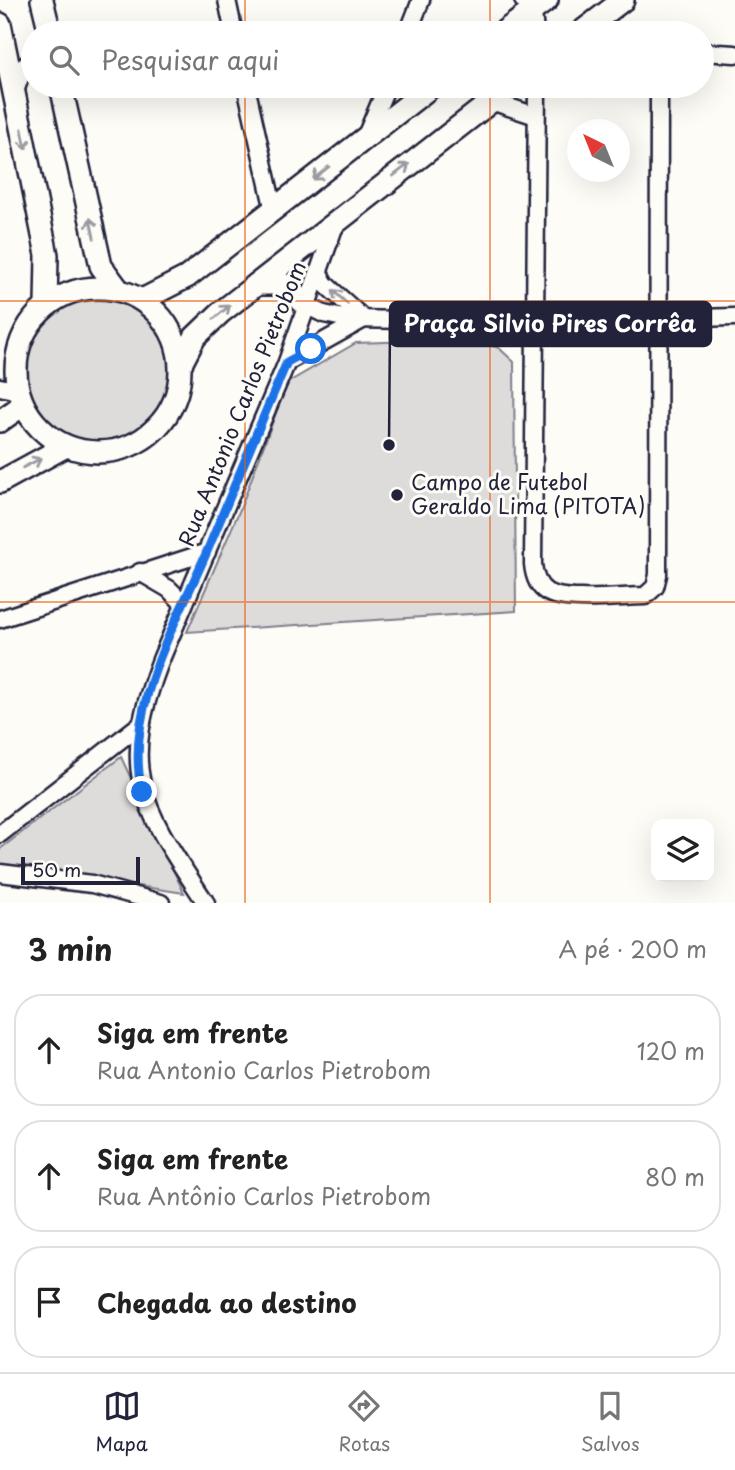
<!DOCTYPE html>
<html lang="pt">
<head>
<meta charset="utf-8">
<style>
	body { margin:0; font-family:"Playpen Sans",sans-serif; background:#f6f6f6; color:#222 }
	.controls { position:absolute; right:21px; bottom:21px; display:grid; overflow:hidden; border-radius:14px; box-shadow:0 7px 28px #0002 }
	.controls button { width:63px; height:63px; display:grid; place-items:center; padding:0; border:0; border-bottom:2px solid #e0e0e0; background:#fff; color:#222; font:35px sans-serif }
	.compass { position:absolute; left:567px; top:119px; width:63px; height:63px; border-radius:50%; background:#fff; box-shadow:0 7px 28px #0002; rotate:317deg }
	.scale { position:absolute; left:21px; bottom:18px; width:119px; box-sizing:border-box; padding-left:7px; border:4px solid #22223b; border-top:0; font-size:19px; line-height:24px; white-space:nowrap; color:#22223b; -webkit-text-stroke:5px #fdfcf7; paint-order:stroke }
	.stop { position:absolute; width:21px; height:21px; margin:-16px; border:5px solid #1a73e8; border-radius:50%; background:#fff }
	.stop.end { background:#1a73e8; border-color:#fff; box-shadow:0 2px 7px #0008 }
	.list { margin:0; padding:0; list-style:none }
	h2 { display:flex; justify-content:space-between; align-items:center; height:91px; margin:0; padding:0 28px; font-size:30px }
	h2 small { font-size:23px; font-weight:400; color:#767676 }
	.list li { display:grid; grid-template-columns:46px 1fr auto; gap:21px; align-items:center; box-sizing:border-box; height:112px; margin:0 14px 14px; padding:0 14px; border:2px solid #e0e0e0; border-radius:28px }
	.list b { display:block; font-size:26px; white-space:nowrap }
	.list p { margin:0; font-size:23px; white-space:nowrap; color:#767676 }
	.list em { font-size:23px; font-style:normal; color:#767676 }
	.icon { flex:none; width:38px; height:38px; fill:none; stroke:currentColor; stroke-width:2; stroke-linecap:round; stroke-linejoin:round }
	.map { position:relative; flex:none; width:735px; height:903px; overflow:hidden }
	.search { position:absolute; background:#fff; box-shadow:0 7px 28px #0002; left:21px; right:21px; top:21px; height:77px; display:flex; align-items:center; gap:18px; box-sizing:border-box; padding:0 24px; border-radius:38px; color:#767676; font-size:26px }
	.sheet { height:469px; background:#fff }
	nav { display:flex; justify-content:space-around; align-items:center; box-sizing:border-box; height:98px; border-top:2px solid #e0e0e0; background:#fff; font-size:19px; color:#767676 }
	nav a { display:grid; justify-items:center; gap:4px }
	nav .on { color:#22223b }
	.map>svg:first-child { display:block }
	.green { fill:#dddcdb; stroke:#807f8b; stroke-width:2 }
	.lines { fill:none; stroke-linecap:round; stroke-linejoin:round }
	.street-casing { stroke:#22223b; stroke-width:21 }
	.secondary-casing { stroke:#22223b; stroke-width:26 }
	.street { stroke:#fdfcf7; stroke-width:16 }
	.secondary { stroke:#fdfcf7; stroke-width:21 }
	.oneway { stroke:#9a9aa2 }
	.route { stroke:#1a73e8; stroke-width:9 }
	.grid { fill:none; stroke:#e8590c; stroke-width:2; stroke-opacity:0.55 }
	.poi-dot { fill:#22223b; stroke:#fdfcf7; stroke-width:2.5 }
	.labels { text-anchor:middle; stroke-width:6; stroke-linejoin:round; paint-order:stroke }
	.street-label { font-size:21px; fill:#22223b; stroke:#fdfcf7 }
	.poi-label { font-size:21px; fill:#22223b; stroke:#fdfcf7; text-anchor:start }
	.leader { fill:none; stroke:#22223b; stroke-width:2.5 }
	.callout-dot { fill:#22223b; stroke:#fdfcf7; stroke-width:2.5 }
	.callout { fill:#22223b; stroke:#22223b; stroke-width:2.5 }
	.callout-label { font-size:23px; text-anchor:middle; font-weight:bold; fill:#fff }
</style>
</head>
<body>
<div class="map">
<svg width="735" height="903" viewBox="0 0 735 903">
	<rect width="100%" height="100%" fill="#fdfcf7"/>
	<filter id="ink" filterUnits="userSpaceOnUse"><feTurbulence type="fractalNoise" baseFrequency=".0143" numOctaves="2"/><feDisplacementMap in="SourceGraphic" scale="14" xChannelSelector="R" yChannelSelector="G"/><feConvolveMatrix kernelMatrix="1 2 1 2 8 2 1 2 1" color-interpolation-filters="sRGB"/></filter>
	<g filter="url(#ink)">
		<!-- green -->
		<g class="green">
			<circle cx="99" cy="370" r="74"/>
			<path d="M472,339L499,348L514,362L516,611L187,632L241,507L287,383L356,343Z"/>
			<path d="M121,757L184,893L0,865V849Z"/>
		</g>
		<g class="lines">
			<!-- street casing -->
			<g class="street-casing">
				<g id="street">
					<path d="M227,0L234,33"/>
					<path d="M523,0L533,12L535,33"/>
					<path d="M408,33L421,0"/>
					<path d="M702,52L735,54"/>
					<path d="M246,86L274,211"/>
					<path d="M537,86L533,564C534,575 537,586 547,592C566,603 622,596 645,596L655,587L658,575L659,86"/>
					<path d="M491,101L536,116"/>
					<path d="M365,138L387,86"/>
					<path d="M319,273L325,284L364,319"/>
					<path d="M307,306L324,314L348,319L533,322L735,317"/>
					<path d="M287,362L364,319"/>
					<path d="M0,387L18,391"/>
					<path d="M140,572L169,589L184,604"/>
					<path d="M0,619L207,552"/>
					<path d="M0,834L142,723"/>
					<path d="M0,873L92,884L161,903"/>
					<path d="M206,903C142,806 116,774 162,657L287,362L336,222"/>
				</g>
			</g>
			<!-- secondary casing -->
			<g class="secondary-casing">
				<g id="secondary">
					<path d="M42,0L50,33"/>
					<path d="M0,24L47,255L46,306"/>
					<path d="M502,33L547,0"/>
					<path d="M580,33L623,0"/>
					<path d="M61,86L101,266L118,289"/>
					<path d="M14,87L19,73L33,63"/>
					<path d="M257,284H283L307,306"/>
					<circle cx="98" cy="370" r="82"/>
					<path d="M142,300L187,277L432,86"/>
					<path d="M181,364L195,337L220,313L511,86"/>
					<path d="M0,421L23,405"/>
					<path d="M0,482L66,446"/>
				</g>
			</g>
			<!-- street -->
			<use href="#street" class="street"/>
			<!-- secondary -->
			<use href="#secondary" class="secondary"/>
		</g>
		<!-- one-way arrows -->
		<defs><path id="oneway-shaft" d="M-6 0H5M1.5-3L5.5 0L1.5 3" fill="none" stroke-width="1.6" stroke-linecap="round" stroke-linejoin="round" transform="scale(1.75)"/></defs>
		<g class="oneway">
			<use href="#oneway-shaft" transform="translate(24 139) rotate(79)"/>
			<use href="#oneway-shaft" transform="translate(401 170) rotate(-38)"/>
			<use href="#oneway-shaft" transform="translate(321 173) rotate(141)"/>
			<use href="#oneway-shaft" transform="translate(92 228) rotate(-102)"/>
			<use href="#oneway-shaft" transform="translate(340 297) rotate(-137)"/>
			<use href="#oneway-shaft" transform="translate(222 312) rotate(-40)"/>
			<use href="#oneway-shaft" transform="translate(32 463) rotate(-27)"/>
		</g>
	</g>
	<g class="lines" filter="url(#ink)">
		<!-- route -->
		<path class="route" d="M142,792C123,709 177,623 208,549C234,487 260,424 287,362L311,349"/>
	</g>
	<!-- grid -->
	<path class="grid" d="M245,0V33M490,0V33M245,86V903M490,86V903M0,301H735M0,602H735"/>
	<!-- markers -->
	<circle class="poi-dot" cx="397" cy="495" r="7"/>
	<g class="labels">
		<!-- street labels -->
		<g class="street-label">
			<text transform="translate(243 404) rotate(-68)" y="7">Rua Antonio Carlos Pietrobom</text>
		</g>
		<!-- poi labels -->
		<g class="poi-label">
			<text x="411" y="490">Campo de Futebol<tspan x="411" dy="24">Geraldo Lima (PITOTA)</tspan></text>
		</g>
	</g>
	<!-- callouts -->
	<path class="leader" d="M389 445L390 324"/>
	<circle class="callout-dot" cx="389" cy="445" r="7"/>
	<rect class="callout" x="390" y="302" width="321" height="44" rx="7"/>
	<g class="callout-label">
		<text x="550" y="332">Praça Silvio Pires Corrêa</text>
	</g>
</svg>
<div class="controls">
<button><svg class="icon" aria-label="layers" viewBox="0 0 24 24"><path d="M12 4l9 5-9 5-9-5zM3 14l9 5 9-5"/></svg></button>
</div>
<svg class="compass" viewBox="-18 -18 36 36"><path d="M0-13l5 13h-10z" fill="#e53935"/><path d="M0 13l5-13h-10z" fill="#767676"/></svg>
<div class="scale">50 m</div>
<div class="stop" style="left:311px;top:349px"></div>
<div class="stop end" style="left:142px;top:792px"></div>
<div class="search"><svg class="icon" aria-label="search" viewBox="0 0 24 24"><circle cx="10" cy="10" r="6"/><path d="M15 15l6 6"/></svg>Pesquisar aqui</div>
</div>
<section class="sheet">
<h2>3 min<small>A pé · 200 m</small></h2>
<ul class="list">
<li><svg class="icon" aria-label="ahead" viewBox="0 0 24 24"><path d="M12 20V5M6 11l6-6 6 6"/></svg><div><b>Siga em frente</b><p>Rua Antonio Carlos Pietrobom</p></div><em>120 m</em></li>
<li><svg class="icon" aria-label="ahead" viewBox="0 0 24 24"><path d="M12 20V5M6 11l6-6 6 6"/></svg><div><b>Siga em frente</b><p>Rua Antônio Carlos Pietrobom</p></div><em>80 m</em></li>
<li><svg class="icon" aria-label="arrive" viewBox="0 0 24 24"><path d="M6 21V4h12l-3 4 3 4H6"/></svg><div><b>Chegada ao destino</b></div></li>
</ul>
</section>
<nav>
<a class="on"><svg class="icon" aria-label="map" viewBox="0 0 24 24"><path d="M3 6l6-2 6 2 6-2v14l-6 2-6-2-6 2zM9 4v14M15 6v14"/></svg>Mapa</a>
<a><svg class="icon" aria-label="directions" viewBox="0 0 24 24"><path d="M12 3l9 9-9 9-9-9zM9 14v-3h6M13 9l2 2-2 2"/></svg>Rotas</a>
<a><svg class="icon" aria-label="saved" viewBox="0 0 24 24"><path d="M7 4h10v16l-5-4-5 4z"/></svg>Salvos</a>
</nav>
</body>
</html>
